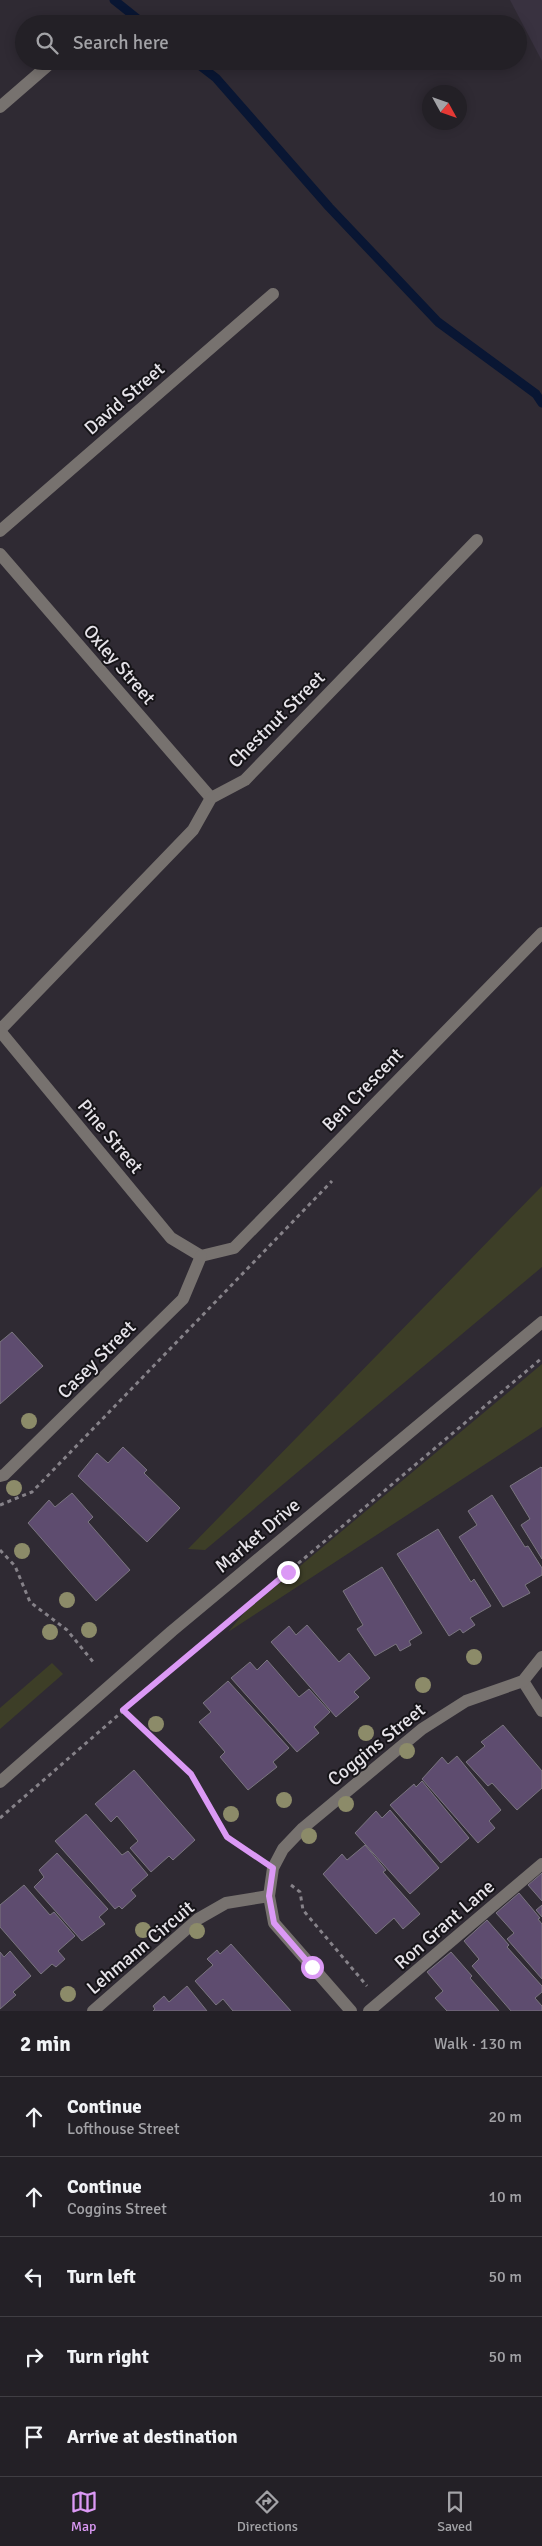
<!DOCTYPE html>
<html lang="en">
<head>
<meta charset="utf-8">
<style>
	body { margin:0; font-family:Signika,sans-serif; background:#2b282e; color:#f1f3f6 }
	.compass { position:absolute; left:422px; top:85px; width:45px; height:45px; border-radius:50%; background:#232026; box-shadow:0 2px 12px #0003; rotate:130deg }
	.stop { position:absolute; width:15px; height:15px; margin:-11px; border:4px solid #db99f5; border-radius:50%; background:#fff }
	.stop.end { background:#db99f5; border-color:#fff; box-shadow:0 1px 5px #0008 }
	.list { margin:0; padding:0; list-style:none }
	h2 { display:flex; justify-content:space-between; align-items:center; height:65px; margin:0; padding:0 20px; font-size:21px }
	h2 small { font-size:16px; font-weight:400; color:#a3a3a7 }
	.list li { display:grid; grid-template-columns:32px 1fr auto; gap:15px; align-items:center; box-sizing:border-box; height:80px; padding:0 20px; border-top:1px solid #403e43 }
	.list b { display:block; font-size:19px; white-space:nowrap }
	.list p { margin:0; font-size:16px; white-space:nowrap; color:#a3a3a7 }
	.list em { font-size:16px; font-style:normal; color:#a3a3a7 }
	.icon { flex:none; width:28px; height:28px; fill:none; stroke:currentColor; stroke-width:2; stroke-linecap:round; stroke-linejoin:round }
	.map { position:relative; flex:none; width:542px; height:2011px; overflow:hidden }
	.search { position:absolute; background:#232026; box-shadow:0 2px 12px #0003; left:15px; right:15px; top:15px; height:55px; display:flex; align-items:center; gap:12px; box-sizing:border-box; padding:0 18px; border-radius:28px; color:#a3a3a7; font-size:19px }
	.sheet { height:465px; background:#232026 }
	nav { display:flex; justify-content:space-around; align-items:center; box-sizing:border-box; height:70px; border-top:1px solid #403e43; background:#232026; font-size:14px; color:#a3a3a7 }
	nav a { display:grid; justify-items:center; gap:2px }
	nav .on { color:#db99f5 }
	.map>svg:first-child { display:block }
	.built { fill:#393240 }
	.green { fill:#3d3e27 }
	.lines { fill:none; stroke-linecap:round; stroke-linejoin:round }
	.stream { stroke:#091633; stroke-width:9 }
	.building { fill:#5e4c6f; stroke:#7a757f }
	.path { stroke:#868289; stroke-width:3; stroke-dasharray:4 4; stroke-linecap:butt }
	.minor { stroke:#77726f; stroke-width:12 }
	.tree { fill:#8c8b69 }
	.route { stroke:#db99f5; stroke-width:6 }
	.labels { text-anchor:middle; stroke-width:4; stroke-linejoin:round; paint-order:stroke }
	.street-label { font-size:19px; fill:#e6e3e9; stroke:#161418 }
</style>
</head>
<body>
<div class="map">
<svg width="542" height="2011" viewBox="0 0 542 2011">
	<rect width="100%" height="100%" fill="#2f2a33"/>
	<!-- built -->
	<path class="built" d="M510,0H542V61Z"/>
	<!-- green -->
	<g class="green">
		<path d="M542,1186V1267L205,1550L188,1549Z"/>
		<path d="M542,1364V1427L228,1632L245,1612Z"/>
		<path d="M52,1663L63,1674L0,1729V1708Z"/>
	</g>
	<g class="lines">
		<!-- stream -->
		<g class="stream">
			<path d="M114,0L144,24"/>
			<path d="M194,61L216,78L329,207L438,322L536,394L542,403"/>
		</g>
	</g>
	<!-- building -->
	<g class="building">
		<path d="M12,1332L43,1366L0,1404V1342Z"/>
		<path d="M123,1447L147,1470L144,1473L180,1508L147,1542L78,1476L97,1453L108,1463Z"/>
		<path d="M541,1467L542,1468V1559L521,1525L530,1519L510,1486Z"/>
		<path d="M72,1493L93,1517L88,1522L130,1570L96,1601L28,1523L49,1500L55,1507Z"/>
		<path d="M492,1495L525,1547L528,1546L542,1568V1575L525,1585L530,1593L503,1607L459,1537L477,1525L468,1511Z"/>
		<path d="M438,1529L471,1582L474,1579L491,1606L470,1618L475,1625L463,1633L460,1629L449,1636L397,1554Z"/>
		<path d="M382,1567L422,1633L409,1641L411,1645L400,1651L396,1644L375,1656L357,1629L363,1625L343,1591Z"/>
		<path d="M307,1625L339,1662L349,1653L370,1678L354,1692L359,1697L336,1717L271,1642L289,1626L296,1635Z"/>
		<path d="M267,1660L299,1697L309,1689L330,1712L314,1727L319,1733L297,1752L231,1678L250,1662L257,1670Z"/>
		<path d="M228,1681L289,1748L273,1762L277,1767L248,1790L220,1757L225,1752L199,1722L211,1712L203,1703Z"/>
		<path d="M503,1725L542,1771V1788L517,1810L492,1783L488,1786L466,1762L485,1746L481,1742Z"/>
		<path d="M457,1756L501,1810L489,1821L495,1828L478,1843L422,1779L442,1757L448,1764Z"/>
		<path d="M134,1770L195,1840L173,1860L169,1856L151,1872L130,1848L138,1841L117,1816L111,1822L95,1804Z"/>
		<path d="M422,1781L469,1838L441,1863L390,1805L414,1784L416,1787Z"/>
		<path d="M390,1810L439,1868L410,1894L355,1833L376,1811L382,1818Z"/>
		<path d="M86,1814L122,1855L128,1851L148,1875L131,1890L136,1896L122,1909L119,1906L115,1909L55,1841Z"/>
		<path d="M365,1845L386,1870L383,1872L420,1914L403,1929L394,1918L376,1934L323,1874L342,1854L347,1860Z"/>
		<path d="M57,1853L108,1909L99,1917L105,1924L82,1941L34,1887L44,1877L39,1870Z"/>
		<path d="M542,1873V1901L528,1885Z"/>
		<path d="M24,1885L50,1915L54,1912L75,1936L58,1951L65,1959L56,1967L52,1964L41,1974L0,1927V1905Z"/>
		<path d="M519,1893L540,1918L538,1919L542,1924V1979L507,1939L514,1933L496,1913Z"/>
		<path d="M542,1905V1917L536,1910Z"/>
		<path d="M487,1920L509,1945L507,1947L542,1986V1992L535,1998L542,2006V2011H511L472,1966L479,1959L464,1941Z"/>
		<path d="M231,1944L291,2011H233L223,1999L216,2005L195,1981L213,1965L207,1959L217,1950L220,1954Z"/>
		<path d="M10,1951L31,1976L13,1992L16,1995L0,2009V1952L4,1957Z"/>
		<path d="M451,1952L472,1976L470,1978L499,2011H447L435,1998L443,1991L427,1972Z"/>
		<path d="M187,1986L207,2011H153L155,2009L153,2006L164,1996L169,2002Z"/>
	</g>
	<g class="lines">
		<!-- path -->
		<g class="path">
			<path d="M0,1505L32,1492L332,1181"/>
			<path d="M0,1550L15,1566L30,1602L67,1630L94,1663"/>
			<path d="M123,1711L191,1774L227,1837L255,1856"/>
			<path d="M0,1818L123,1711L542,1358"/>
			<path d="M291,1885L300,1892L303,1910L367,1986"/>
		</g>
		<!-- minor -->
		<g class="minor">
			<path d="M0,107L53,61"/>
			<path d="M0,531L273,294"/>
			<path d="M0,554L211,798"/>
			<path d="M0,1030L193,830L211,798L245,780L477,540"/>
			<path d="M0,1031L171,1238L201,1256"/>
			<path d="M201,1256L234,1248L542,933"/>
			<path d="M0,1476L4,1475L183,1299L201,1256"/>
			<path d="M523,1681L542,1711"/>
			<path d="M0,1782L172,1631L542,1322"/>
			<path d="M93,2011L198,1919L226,1903L269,1896"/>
			<path d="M351,2011L274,1923L269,1896L273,1868L283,1849L303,1828L422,1729L466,1701L523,1681L542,1657"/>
			<path d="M369,2011L542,1864"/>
		</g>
	</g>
	<!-- trees -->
	<g class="tree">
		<circle cx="29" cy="1421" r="8"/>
		<circle cx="14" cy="1488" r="8"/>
		<circle cx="22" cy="1551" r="8"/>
		<circle cx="67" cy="1600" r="8"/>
		<circle cx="89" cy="1630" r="8"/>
		<circle cx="50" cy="1632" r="8"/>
		<circle cx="474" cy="1657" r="8"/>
		<circle cx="423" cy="1685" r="8"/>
		<circle cx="156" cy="1724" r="8"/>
		<circle cx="366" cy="1733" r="8"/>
		<circle cx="407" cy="1751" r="8"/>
		<circle cx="284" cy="1800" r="8"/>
		<circle cx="346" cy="1804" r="8"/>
		<circle cx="231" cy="1814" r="8"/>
		<circle cx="309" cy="1836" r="8"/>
		<circle cx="143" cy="1930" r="8"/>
		<circle cx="197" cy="1931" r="8"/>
		<circle cx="68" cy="1994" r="8"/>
	</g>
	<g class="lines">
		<!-- route -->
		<path class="route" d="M288,1572L123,1710L191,1774L227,1837L273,1868L269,1896L274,1923L312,1967"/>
	</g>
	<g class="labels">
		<!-- street labels -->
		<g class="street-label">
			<text transform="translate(124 398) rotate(-41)" y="7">David Street</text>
			<text transform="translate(120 664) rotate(49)" y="7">Oxley Street</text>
			<text transform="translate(276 719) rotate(-45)" y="7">Chestnut Street</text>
			<text transform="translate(362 1089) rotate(-46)" y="7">Ben Crescent</text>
			<text transform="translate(111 1136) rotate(50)" y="7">Pine Street</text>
			<text transform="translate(96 1359) rotate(-45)" y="7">Casey Street</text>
			<text transform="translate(257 1535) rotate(-40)" y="7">Market Drive</text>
			<text transform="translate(376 1744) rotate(-39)" y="7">Coggins Street</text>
			<text transform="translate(444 1924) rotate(-41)" y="7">Ron Grant Lane</text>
			<text transform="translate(140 1947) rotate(-40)" y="7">Lehmann Circuit</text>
		</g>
	</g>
</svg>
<svg class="compass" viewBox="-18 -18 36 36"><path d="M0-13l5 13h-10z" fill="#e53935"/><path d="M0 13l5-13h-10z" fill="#a3a3a7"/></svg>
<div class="stop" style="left:312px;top:1967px"></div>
<div class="stop end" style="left:288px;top:1572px"></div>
<div class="search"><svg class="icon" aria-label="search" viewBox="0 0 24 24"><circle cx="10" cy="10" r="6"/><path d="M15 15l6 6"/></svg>Search here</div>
</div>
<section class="sheet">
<h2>2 min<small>Walk · 130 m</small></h2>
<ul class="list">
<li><svg class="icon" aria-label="ahead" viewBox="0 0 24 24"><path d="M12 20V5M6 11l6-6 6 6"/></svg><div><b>Continue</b><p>Lofthouse Street</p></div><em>20 m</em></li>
<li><svg class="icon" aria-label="ahead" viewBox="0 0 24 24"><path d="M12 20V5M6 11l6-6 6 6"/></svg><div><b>Continue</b><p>Coggins Street</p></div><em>10 m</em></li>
<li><svg class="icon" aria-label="left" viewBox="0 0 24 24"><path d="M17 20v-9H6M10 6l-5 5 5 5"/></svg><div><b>Turn left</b></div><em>50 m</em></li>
<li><svg class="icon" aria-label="right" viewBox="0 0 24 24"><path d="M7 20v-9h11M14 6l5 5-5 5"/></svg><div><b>Turn right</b></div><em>50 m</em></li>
<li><svg class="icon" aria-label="arrive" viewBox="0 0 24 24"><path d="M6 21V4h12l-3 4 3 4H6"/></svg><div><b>Arrive at destination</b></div></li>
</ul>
</section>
<nav>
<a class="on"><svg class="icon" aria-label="map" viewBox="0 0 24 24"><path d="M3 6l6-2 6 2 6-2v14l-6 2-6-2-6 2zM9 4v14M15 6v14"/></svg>Map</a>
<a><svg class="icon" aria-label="directions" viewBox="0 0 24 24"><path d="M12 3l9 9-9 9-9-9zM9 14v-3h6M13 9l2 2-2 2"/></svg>Directions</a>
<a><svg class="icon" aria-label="saved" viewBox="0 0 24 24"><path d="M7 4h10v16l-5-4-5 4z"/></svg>Saved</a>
</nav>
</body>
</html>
